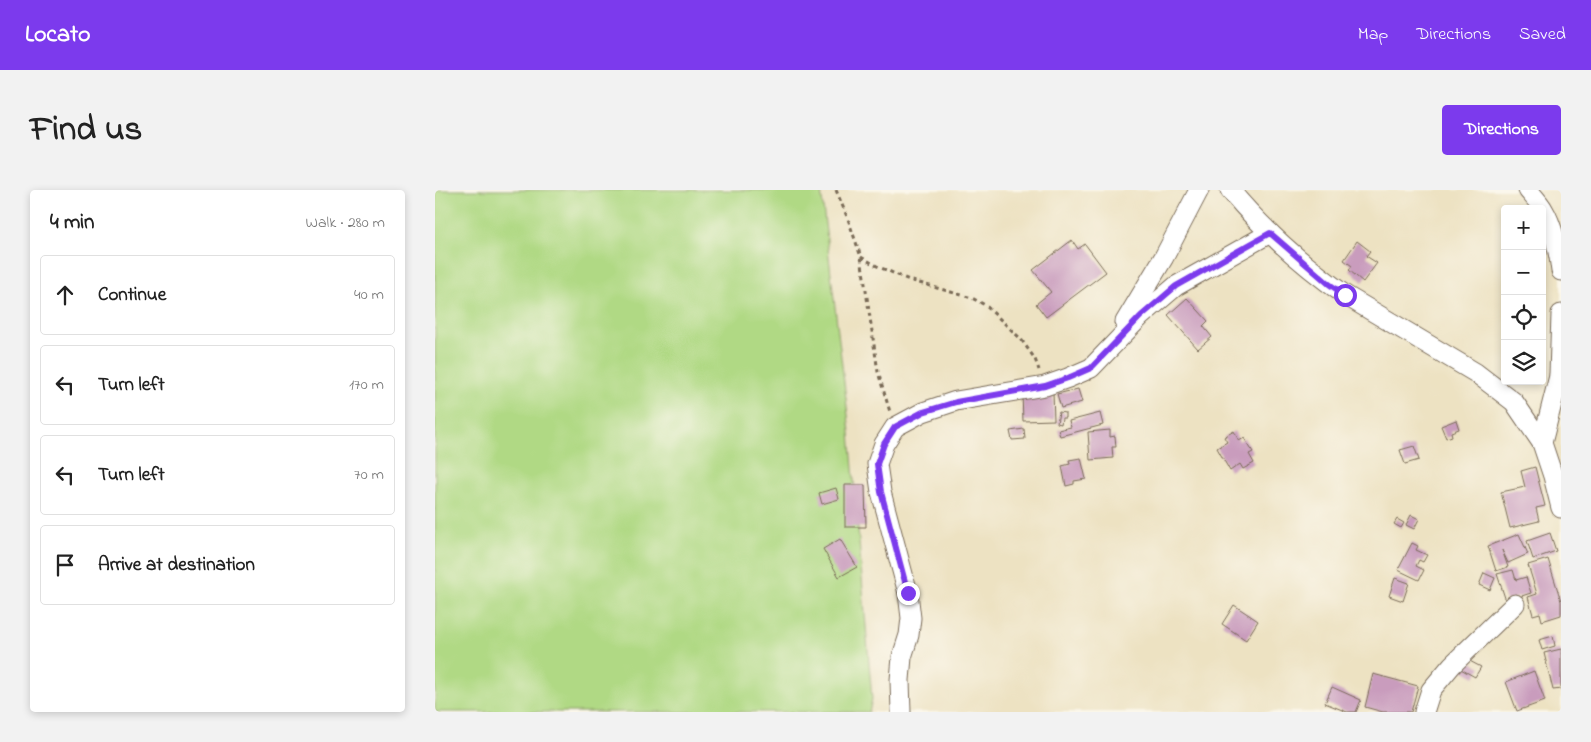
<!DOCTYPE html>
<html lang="en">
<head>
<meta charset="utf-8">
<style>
	body { margin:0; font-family:"Indie Flower",sans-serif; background:#f2f2f2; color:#222 }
	.controls { position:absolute; right:15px; top:15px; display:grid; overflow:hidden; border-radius:5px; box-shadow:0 2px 8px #0003 }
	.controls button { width:45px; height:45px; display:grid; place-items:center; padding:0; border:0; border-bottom:1px solid #e0e0e0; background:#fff; color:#222; font:25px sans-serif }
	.stop { position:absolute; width:15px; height:15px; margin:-11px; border:4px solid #7c3aed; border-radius:50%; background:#fff }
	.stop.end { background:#7c3aed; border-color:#fff; box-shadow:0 1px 5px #0008 }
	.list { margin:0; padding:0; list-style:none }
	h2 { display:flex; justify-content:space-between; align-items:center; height:65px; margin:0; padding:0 20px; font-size:21px }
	h2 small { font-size:16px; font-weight:400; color:#767676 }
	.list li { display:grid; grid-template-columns:32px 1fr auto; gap:15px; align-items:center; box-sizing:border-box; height:80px; margin:0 10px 10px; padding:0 10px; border:1px solid #e0e0e0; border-radius:5px }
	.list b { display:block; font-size:19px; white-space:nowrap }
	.list em { font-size:16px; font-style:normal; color:#767676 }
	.icon { flex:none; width:28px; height:28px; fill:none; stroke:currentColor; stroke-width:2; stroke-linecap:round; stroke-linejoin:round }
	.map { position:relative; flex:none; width:1126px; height:522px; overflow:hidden; border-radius:5px }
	header { display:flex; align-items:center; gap:30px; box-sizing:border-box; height:70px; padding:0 25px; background:#7c3aed; color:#fff }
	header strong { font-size:24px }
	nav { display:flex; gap:28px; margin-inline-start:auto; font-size:18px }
	.intro { display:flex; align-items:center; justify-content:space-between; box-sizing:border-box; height:120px; padding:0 30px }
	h1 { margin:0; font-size:35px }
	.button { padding:12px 22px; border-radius:5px; background:#7c3aed; color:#fff; font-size:18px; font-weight:700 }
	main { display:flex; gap:30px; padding:0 30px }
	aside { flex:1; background:#fff; border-radius:5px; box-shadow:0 2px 8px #0003 }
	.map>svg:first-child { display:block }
	.green { fill:#b0d984; stroke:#768251 }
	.building { fill:#c99cbd }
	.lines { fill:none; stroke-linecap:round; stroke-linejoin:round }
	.street-casing { stroke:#796a57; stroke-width:21 }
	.path { stroke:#796a57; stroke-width:3; stroke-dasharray:4 4; stroke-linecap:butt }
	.street { stroke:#fff; stroke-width:19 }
	.route { stroke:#7c3aed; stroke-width:6 }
</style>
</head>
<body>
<header>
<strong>Locato</strong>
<nav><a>Map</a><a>Directions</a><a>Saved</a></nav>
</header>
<div class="intro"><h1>Find us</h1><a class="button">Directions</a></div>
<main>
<aside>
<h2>4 min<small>Walk · 280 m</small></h2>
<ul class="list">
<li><svg class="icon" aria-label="ahead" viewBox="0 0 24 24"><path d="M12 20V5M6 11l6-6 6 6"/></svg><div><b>Continue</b></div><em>40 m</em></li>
<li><svg class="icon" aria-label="left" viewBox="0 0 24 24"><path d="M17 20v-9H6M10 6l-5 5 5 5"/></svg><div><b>Turn left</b></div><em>170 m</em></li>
<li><svg class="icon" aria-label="left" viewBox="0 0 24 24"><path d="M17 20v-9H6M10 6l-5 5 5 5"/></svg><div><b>Turn left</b></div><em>70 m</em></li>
<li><svg class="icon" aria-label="arrive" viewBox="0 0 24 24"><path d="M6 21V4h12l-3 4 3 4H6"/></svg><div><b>Arrive at destination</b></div></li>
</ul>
</aside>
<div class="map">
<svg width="1126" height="522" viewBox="0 0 1126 522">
	<rect width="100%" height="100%" fill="#fbf7ec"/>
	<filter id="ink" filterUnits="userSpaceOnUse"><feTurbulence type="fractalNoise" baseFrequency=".02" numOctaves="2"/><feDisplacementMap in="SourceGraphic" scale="10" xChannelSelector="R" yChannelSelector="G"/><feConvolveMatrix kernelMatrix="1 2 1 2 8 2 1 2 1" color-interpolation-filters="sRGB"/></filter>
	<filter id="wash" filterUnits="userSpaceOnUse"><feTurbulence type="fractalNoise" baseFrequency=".0096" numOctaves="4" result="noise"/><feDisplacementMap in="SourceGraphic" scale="20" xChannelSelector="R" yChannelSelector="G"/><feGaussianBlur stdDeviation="1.12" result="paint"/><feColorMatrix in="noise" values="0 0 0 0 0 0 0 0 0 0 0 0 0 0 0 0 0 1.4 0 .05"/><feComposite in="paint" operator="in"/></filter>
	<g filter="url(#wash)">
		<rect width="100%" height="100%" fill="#ede2c2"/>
		<!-- green -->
		<path class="green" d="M0,0H386L415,242L437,509L434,522H0Z"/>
		<g id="blocks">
			<!-- building -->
			<g class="building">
				<path d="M637,50L643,59L650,54L671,82L611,127L601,114L616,102L598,80Z"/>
				<path d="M922,51L935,61L931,66L942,73L928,92L914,80L917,76L909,70Z"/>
				<path d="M752,108L773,131L768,136L777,147L763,159L733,125Z"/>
				<path d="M643,199L647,212L626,218L622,204Z"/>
				<path d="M618,202L619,230L588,231L587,203Z"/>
				<path d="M624,222L630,223V228H627L626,234L622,233Z"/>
				<path d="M665,223L668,235L625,246L623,240L636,237L634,231Z"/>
				<path d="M1021,230L1024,239L1016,242L1017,246L1011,248L1006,236Z"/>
				<path d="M589,239L590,249L577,250L575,241Z"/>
				<path d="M675,240V247L680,246L681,257H677L678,268L655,270L653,242Z"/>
				<path d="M799,241L804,251L809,248L818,262L814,264L819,273L808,279L805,274L795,281L782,258L792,252L789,247Z"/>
				<path d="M979,256L984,270L970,274L965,260Z"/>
				<path d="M646,268L651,289L639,291V294L631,296L627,276L635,274L634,270Z"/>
				<path d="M1100,277L1110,316L1101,318L1104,331L1075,338L1066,302L1090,297L1086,281Z"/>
				<path d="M410,295H430L431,337H410Z"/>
				<path d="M401,298L404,309L387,314L384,303Z"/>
				<path d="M976,325L984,329L979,339L971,335Z"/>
				<path d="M962,329L969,333L966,338L959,334Z"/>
				<path d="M1115,343L1121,361L1098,369L1092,351Z"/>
				<path d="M1084,344L1093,364L1073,373L1067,360L1073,377L1061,381L1053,356Z"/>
				<path d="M405,349L422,377L404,387L388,359Z"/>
				<path d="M977,353L983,356L981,360L992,365L988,372L984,370L981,376L989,380L984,390L963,380Z"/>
				<path d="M1113,369L1126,411V425L1107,431L1105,423L1098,425L1093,407L1102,404L1093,375Z"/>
				<path d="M1078,380L1081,390L1091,387L1096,403L1071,411L1062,384Z"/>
				<path d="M1049,383L1060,388L1055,400L1044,395Z"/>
				<path d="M960,388L974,393L968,411L954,406Z"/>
				<path d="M799,415L823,431L811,450L787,434Z"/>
				<path d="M1118,446L1120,456L1107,460L1104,450Z"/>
				<path d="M1126,459V499L1118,500L1109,463Z"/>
				<path d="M1029,468L1046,477L1040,487L1024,478Z"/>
				<path d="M1099,481L1110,511L1082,521L1071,492Z"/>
				<path d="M938,484L983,496L976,522H948L930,517Z"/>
				<path d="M897,497L926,510L921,522H912L890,513Z"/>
			</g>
		</g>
	</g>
	<g filter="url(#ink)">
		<use href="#blocks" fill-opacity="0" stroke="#796a57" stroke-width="1"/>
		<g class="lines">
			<!-- street casing -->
			<g class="street-casing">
				<g id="street">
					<path d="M795,0C828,40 868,75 910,105L1041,183L1079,212L1107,253L1118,286L1126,318"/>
					<path d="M1093,0C1098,6 1104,12 1108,19C1118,35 1124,63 1126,81"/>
					<path d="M690,132L729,67L764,0"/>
					<path d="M1124,184L1126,124"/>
					<path d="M1107,253L1126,178"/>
					<path d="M466,522L465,490L467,467L474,445L476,428L473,403L446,302L442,274L449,254L460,237L488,222L521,211L610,196L633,188L656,178L706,126L741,96L835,43"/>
					<path d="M989,522L996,500L1017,475L1080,414"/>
				</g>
			</g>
			<!-- path -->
			<g class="path">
				<path d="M401,0L413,29L426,67L443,182L455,222"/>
				<path d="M426,67L442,76L474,90L537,108L550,115L586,149L600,169L604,180"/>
			</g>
			<!-- street -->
			<use href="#street" class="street"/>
		</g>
	</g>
	<g class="lines" filter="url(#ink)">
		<!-- route -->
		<path class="route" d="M473,403L446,302L442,274L449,254L460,237L488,222L521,212L610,196L633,188L656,178L706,126L741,96L835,43L894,94L910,105"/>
	</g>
</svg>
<div class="controls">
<button>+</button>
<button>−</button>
<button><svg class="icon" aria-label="locate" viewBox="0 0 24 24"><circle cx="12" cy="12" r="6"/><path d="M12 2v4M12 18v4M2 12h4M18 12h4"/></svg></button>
<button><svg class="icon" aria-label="layers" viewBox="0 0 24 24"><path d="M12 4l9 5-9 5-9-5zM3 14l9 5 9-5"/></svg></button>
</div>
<div class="stop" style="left:910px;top:105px"></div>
<div class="stop end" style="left:473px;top:403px"></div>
</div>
</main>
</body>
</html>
